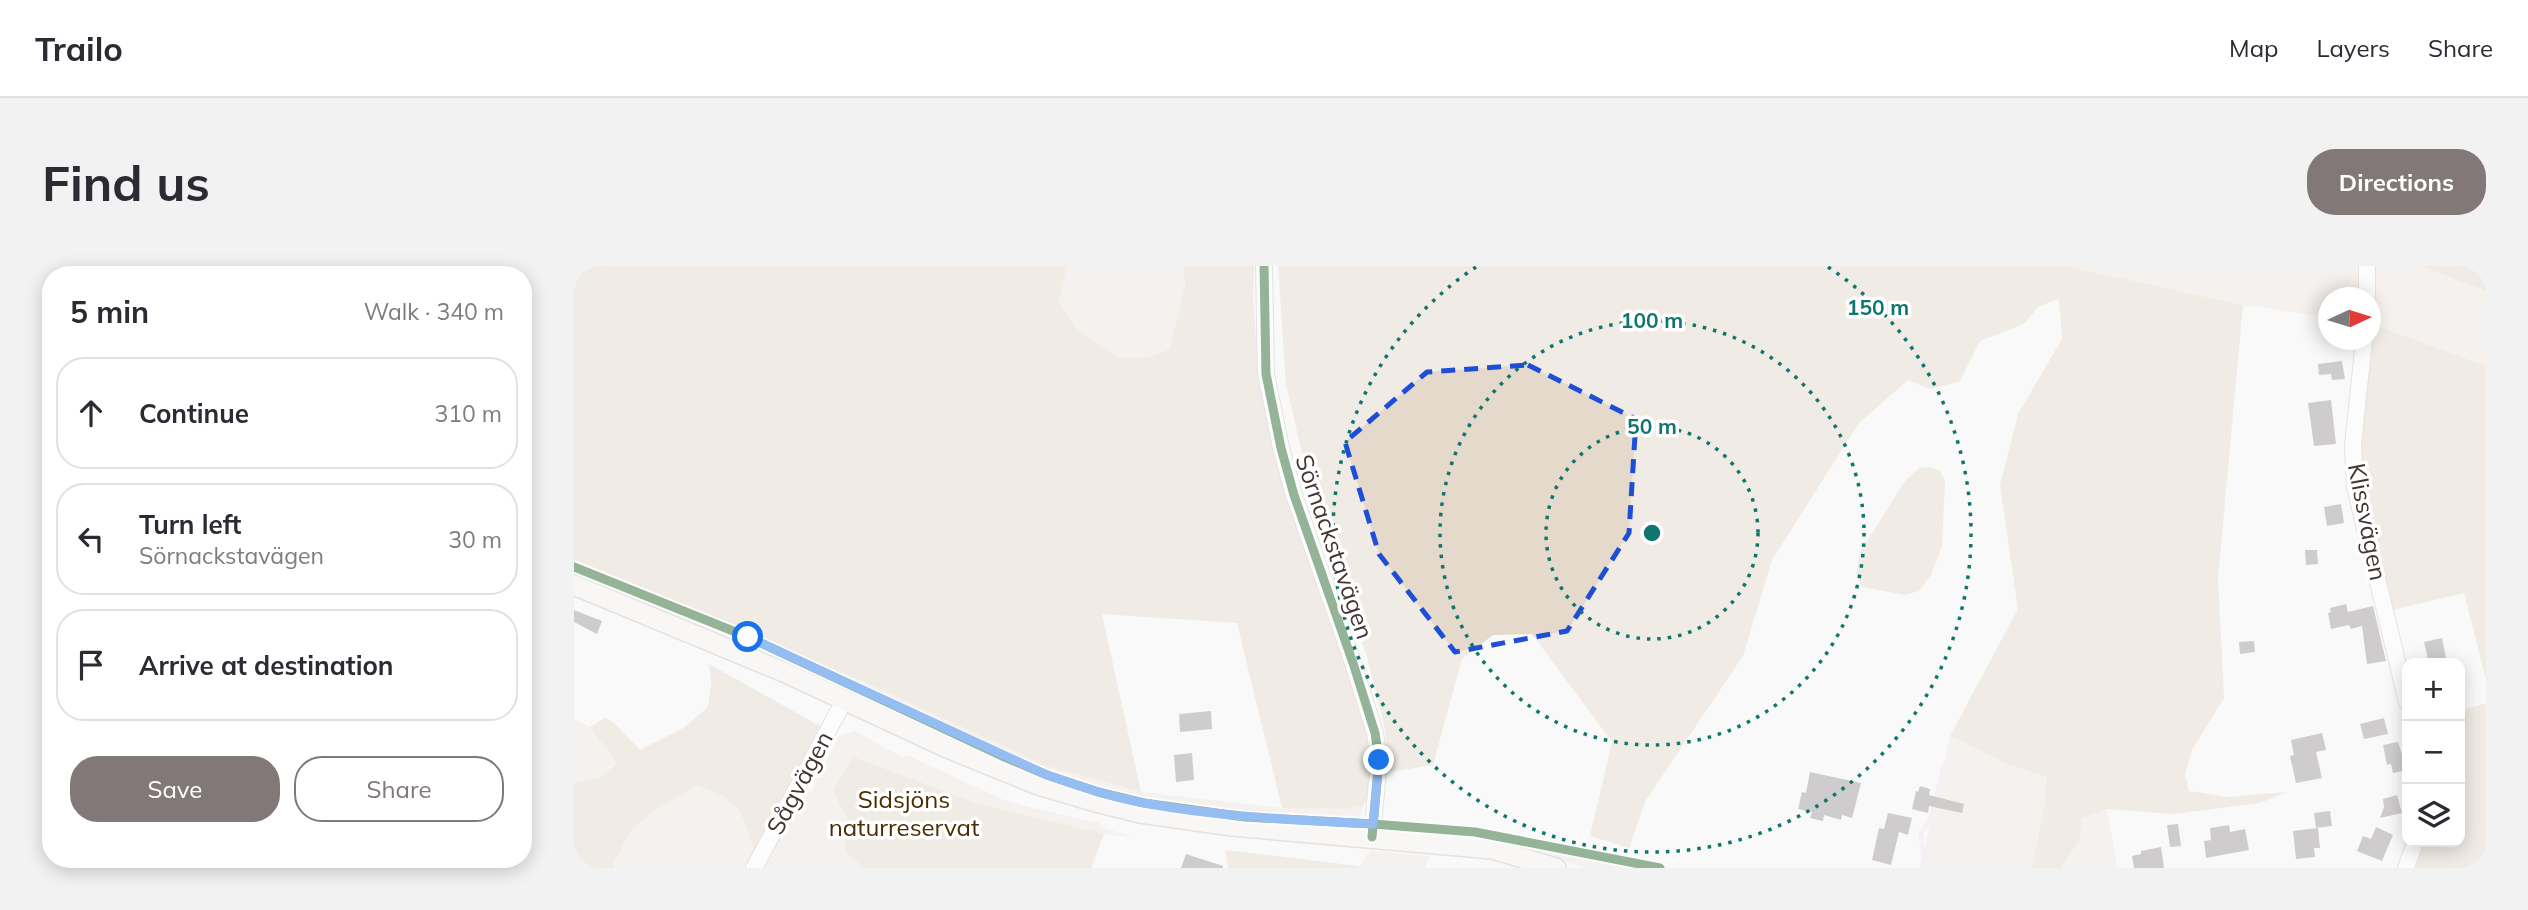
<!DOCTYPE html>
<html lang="en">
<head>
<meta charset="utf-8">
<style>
	body { margin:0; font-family:Mulish,sans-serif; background:#f2f2f3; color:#2b2b33 }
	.controls { position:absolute; right:21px; bottom:21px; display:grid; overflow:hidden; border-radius:14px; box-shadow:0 4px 18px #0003 }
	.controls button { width:63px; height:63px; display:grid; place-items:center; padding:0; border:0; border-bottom:2px solid #e1e1e2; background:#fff; color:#2b2b33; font:35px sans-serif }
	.compass { position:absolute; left:1744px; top:21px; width:63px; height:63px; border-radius:50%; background:#fff; box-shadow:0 4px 18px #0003; rotate:86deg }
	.stop { position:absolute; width:21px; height:21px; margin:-16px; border:5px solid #1a73e8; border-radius:50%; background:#fff }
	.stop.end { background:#1a73e8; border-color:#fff; box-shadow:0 2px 7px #0008 }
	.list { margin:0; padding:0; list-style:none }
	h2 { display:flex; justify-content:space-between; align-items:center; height:91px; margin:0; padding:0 28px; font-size:30px }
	h2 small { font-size:23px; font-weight:400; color:#7c7c81 }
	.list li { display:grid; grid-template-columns:46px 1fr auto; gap:21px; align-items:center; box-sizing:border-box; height:112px; margin:0 14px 14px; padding:0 14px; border:2px solid #e1e1e2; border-radius:28px }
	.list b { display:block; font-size:26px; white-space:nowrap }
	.list p { margin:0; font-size:23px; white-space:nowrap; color:#7c7c81 }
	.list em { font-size:23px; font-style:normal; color:#7c7c81 }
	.actions { display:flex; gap:14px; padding:21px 28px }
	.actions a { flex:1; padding:16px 0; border:2px solid #837878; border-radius:28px; text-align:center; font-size:24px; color:#837878 }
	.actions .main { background:#837878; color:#fff }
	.icon { flex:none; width:38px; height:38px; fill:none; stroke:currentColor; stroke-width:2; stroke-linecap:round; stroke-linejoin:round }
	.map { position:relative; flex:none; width:1912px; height:602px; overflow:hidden; border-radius:28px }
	header { display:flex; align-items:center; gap:42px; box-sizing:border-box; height:98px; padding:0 35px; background:#fff; border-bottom:2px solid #e1e1e2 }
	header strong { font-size:33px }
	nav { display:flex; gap:38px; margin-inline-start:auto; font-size:24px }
	.intro { display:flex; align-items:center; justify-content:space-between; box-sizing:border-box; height:168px; padding:0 42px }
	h1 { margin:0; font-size:49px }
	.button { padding:18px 32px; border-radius:28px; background:#837878; color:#fff; font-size:24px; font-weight:700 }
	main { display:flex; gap:42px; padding:0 42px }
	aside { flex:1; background:#fff; border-radius:28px; box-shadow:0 4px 18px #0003 }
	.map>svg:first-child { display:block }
	.green { fill:#eee7df }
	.forest { fill:#e4d9cb }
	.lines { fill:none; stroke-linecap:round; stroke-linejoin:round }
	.stream { stroke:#f4e2f2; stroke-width:4.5 }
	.building { fill:#9c9598 }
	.minor-casing { stroke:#ccc5c4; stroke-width:18 }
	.major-casing { stroke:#cbc5c2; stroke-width:22 }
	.minor { stroke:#fefefe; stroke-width:16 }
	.major { stroke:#f7f4f2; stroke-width:19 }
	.cycleway-casing { stroke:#fff; stroke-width:13 }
	.cycleway { stroke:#1b5e20; stroke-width:9 }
	.route { stroke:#1a73e8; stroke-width:9 }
	.marked { fill:none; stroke:#1d4ed8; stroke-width:5; stroke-dasharray:14 9; stroke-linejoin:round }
	.ring { fill:none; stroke:#0f766e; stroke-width:3.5; stroke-dasharray:3.5 7 }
	.labels { text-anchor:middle; stroke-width:7; stroke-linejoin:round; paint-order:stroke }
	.street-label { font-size:24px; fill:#433332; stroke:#fff }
	.park-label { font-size:24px; fill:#492c00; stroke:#fff }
	.centre { fill:#0f766e; stroke:#fff; stroke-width:3.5 }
	.ring-label { font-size:21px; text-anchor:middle; font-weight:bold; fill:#0f766e; stroke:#fff; stroke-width:7; stroke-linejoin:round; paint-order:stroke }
</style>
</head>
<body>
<header>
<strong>Trailo</strong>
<nav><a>Map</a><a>Layers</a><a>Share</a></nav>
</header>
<div class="intro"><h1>Find us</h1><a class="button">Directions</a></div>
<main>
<aside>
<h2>5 min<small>Walk · 340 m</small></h2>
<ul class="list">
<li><svg class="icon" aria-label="ahead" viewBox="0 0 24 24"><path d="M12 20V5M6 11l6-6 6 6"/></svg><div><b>Continue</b></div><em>310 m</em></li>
<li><svg class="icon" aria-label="left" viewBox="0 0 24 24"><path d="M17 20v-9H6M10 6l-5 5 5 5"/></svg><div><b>Turn left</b><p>Sörnackstavägen</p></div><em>30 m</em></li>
<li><svg class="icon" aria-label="arrive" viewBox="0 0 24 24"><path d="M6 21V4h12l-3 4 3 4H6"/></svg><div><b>Arrive at destination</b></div></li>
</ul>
<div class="actions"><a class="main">Save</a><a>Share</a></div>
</aside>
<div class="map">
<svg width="1912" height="602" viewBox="0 0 1912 602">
	<rect width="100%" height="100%" fill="#f9f9f9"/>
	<!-- green -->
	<g class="green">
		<path d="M493,0H609L611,18L596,83L576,91L544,92L503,64L485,34Z"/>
		<path d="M1491,0H1787L1786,31L1755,32L1754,51L1669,39Z"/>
		<path d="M1799,0H1846L1912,25V100L1798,58Z"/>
		<path d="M0,293L128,346L297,419L472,500L567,526L708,542L774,543L790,539L787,549L781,553L667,548L518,521L473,506L468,512L290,431L216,400L124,356L0,305Z"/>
		<path d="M0,453L16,461L43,496L29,510L0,517Z"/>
		<path d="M281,465L328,491L333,489L430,534L458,542L526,557L525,560L558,571L522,567L509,602H183L219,533L237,526L265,470Z"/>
		<path d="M1376,470L1430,497L1473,511L1470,542L1458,602H1345L1364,527Z"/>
		<path d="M123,519C166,535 168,543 180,586L172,602H40L39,597L59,562L81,544Z"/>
		<path d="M1533,543L1543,602H1487L1506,574V553Z"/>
		<path d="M958,581L1059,602H1010L958,583Z"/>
		<path d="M796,585L855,590L851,602H785Z"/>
	</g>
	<!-- forest -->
	<g class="forest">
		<path d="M0,0H493L485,35L504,64L545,92L576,91L596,83L611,18L609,0H680L679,33L686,122L701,187L791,460C794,485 802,516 790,539L774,543L708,542L663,357L528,348L567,526L472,500L297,419L128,346L0,293Z"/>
		<path d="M704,0H1491L1669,39L1644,312L1650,432L1618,484L1611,508L1615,525L1654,531L1713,526L1686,537L1599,548L1533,543L1507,553L1506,574L1487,602H1458L1470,542L1473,511L1430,497L1376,470L1444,343L1426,219L1444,148L1488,73L1485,33L1465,40L1450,58L1406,75L1386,115L1356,123L1334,114L1285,157L1198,294L1169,390L1072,534L1055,582L1016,570L1038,476L958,368L919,369L888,393L859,499L816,506L810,458L793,391L754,275L726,179L712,119Z"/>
		<path d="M1846,0H1912V25Z"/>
		<path d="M1798,58L1912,100V414L1890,327L1818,344L1788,221L1786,179Z"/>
		<path d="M1355,201L1366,205L1371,215L1368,281L1357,309L1345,325L1331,329L1288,321L1282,309L1286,286L1331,215L1345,202Z"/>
		<path d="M135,398L246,460L180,586C168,543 166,535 123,519L81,544L59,562L39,597L40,602H0V517L29,510L43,497L16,461L31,452L39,456L66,484L111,461L134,441L137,418Z"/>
		<path d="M1912,437V602H1844L1840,600L1846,576H1886V445Z"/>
		<path d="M279,491L404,538L530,568L517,602H290L272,586L273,552L259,525Z"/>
		<path d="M651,584L785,600L786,602H654Z"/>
	</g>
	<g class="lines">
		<!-- stream -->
		<path class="stream" d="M1352,602L1348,581L1347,566C1361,556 1364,517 1370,499"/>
	</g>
	<!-- building -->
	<g class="building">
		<path d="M1768,95L1771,113L1758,114L1757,108L1745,109L1744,98Z"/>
		<path d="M1757,134L1762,178L1740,180L1734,137Z"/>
		<path d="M1767,238L1770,257L1753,260L1750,241Z"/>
		<path d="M1731,284H1743L1744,298L1732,299Z"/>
		<path d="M1772,338L1774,346L1799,340L1812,395L1793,398L1788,360L1777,363L1775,359L1757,363L1754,347L1757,346L1756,342Z"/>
		<path d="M0,344L28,355L23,368L0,356Z"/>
		<path d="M1868,372L1873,397H1855L1850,376Z"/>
		<path d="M1680,375L1681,386L1666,388L1665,376Z"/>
		<path d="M637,445L638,463L606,466L605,448Z"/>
		<path d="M1810,452L1814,468L1790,473L1786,458Z"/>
		<path d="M1748,467L1752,484L1742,486L1748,512L1722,517L1716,490L1720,489L1717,474Z"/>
		<path d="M1824,476L1833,504L1819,507L1817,498L1813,499L1809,479Z"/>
		<path d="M618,487L620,514L602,516L600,489Z"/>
		<path d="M1236,506L1287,517L1278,552L1268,549L1267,554L1250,549L1249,555L1236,552L1238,546L1224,543L1228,526L1232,527Z"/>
		<path d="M1346,520L1356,523L1355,529L1390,538L1388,547L1355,540L1354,547L1338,543L1342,525L1344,526Z"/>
		<path d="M1823,529L1828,547L1806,552L1810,541L1809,533Z"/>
		<path d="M1756,545L1758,560L1742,562L1740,547Z"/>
		<path d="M1314,547L1338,552L1334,569L1325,566L1317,599L1298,594L1305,562L1310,563Z"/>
		<path d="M1604,558L1607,580L1596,581L1593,559Z"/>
		<path d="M1655,559L1656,566L1671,563L1675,584L1632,592L1630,575L1637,574L1636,562Z"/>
		<path d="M1802,561L1819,569L1808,595L1783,585L1789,570L1797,573Z"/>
		<path d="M1744,562L1746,582H1740L1741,591L1722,593L1719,565Z"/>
		<path d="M1587,581L1590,602H1560L1558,590L1567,588V585Z"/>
		<path d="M612,588L649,600V602H607Z"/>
	</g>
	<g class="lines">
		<!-- minor casing -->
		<g class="minor-casing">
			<g id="minor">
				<path d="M690,0L692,108L707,182L720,229L779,397L801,467L805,494L798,571"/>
				<path d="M1793,32V0"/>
				<path d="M1790,74L1779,179L1781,221L1833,436"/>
				<path d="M180,602L271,433"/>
				<path d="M1832,602L1841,576"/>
			</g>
		</g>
		<!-- major casing -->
		<g class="major-casing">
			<path id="major" d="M0,319L212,407L373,482L464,519L518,535L566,547L658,560L918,583L982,602"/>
		</g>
		<!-- minor -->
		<use href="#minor" class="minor"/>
		<!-- major -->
		<use href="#major" class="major"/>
		<!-- cycleway casing -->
		<g class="cycleway-casing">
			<g id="cycleway">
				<path d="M690,0L692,108L707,182L720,229L779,397L801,467L805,494L798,571"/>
				<path d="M0,301L174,371L428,490L473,509L524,526L570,537L671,551L799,558L901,566L1086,602"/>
			</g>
		</g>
		<!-- cycleway -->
		<use href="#cycleway" class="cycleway"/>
	</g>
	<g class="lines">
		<!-- route -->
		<path class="route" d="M174,371L473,509C505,520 537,531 570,537C645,551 722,554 799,558L805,494"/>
	</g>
	<!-- marked area -->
	<path d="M0 0H1912V602H0ZM954,99L1062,153L1055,267L993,365L881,386L805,288L771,176L853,106Z" fill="#f9f9f9" fill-opacity=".55" fill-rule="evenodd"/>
	<path class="marked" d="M954,99L1062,153L1055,267L993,365L881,386L805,288L771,176L853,106Z"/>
	<!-- distance rings -->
	<g class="ring">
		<circle cx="1078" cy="267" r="106"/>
		<circle cx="1078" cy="267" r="212"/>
		<path d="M1254 1A319 319 0 1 1 902 1"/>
	</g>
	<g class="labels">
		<!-- street labels -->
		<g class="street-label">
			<text transform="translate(1793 256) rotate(79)" y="8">Klissvägen</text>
			<text transform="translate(760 281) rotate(71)" y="8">Sörnackstavägen</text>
			<text transform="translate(226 517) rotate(-62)" y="8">Sågvägen</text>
		</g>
		<!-- park labels -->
		<g class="park-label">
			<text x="330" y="542">Sidsjöns<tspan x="330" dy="28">naturreservat</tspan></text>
		</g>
	</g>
	<circle cx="1078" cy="267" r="10" class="centre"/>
	<g class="ring-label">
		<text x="1304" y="49">150 m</text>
		<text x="1078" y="62">100 m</text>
		<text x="1078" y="168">50 m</text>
	</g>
</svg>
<div class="controls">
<button>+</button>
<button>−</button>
<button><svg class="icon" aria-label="layers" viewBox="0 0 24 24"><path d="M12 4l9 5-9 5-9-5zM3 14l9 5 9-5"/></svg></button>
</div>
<svg class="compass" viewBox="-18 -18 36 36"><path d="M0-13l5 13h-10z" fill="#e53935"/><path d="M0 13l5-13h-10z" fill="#7c7c81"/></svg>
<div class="stop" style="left:174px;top:371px"></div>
<div class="stop end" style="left:805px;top:494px"></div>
</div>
</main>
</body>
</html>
